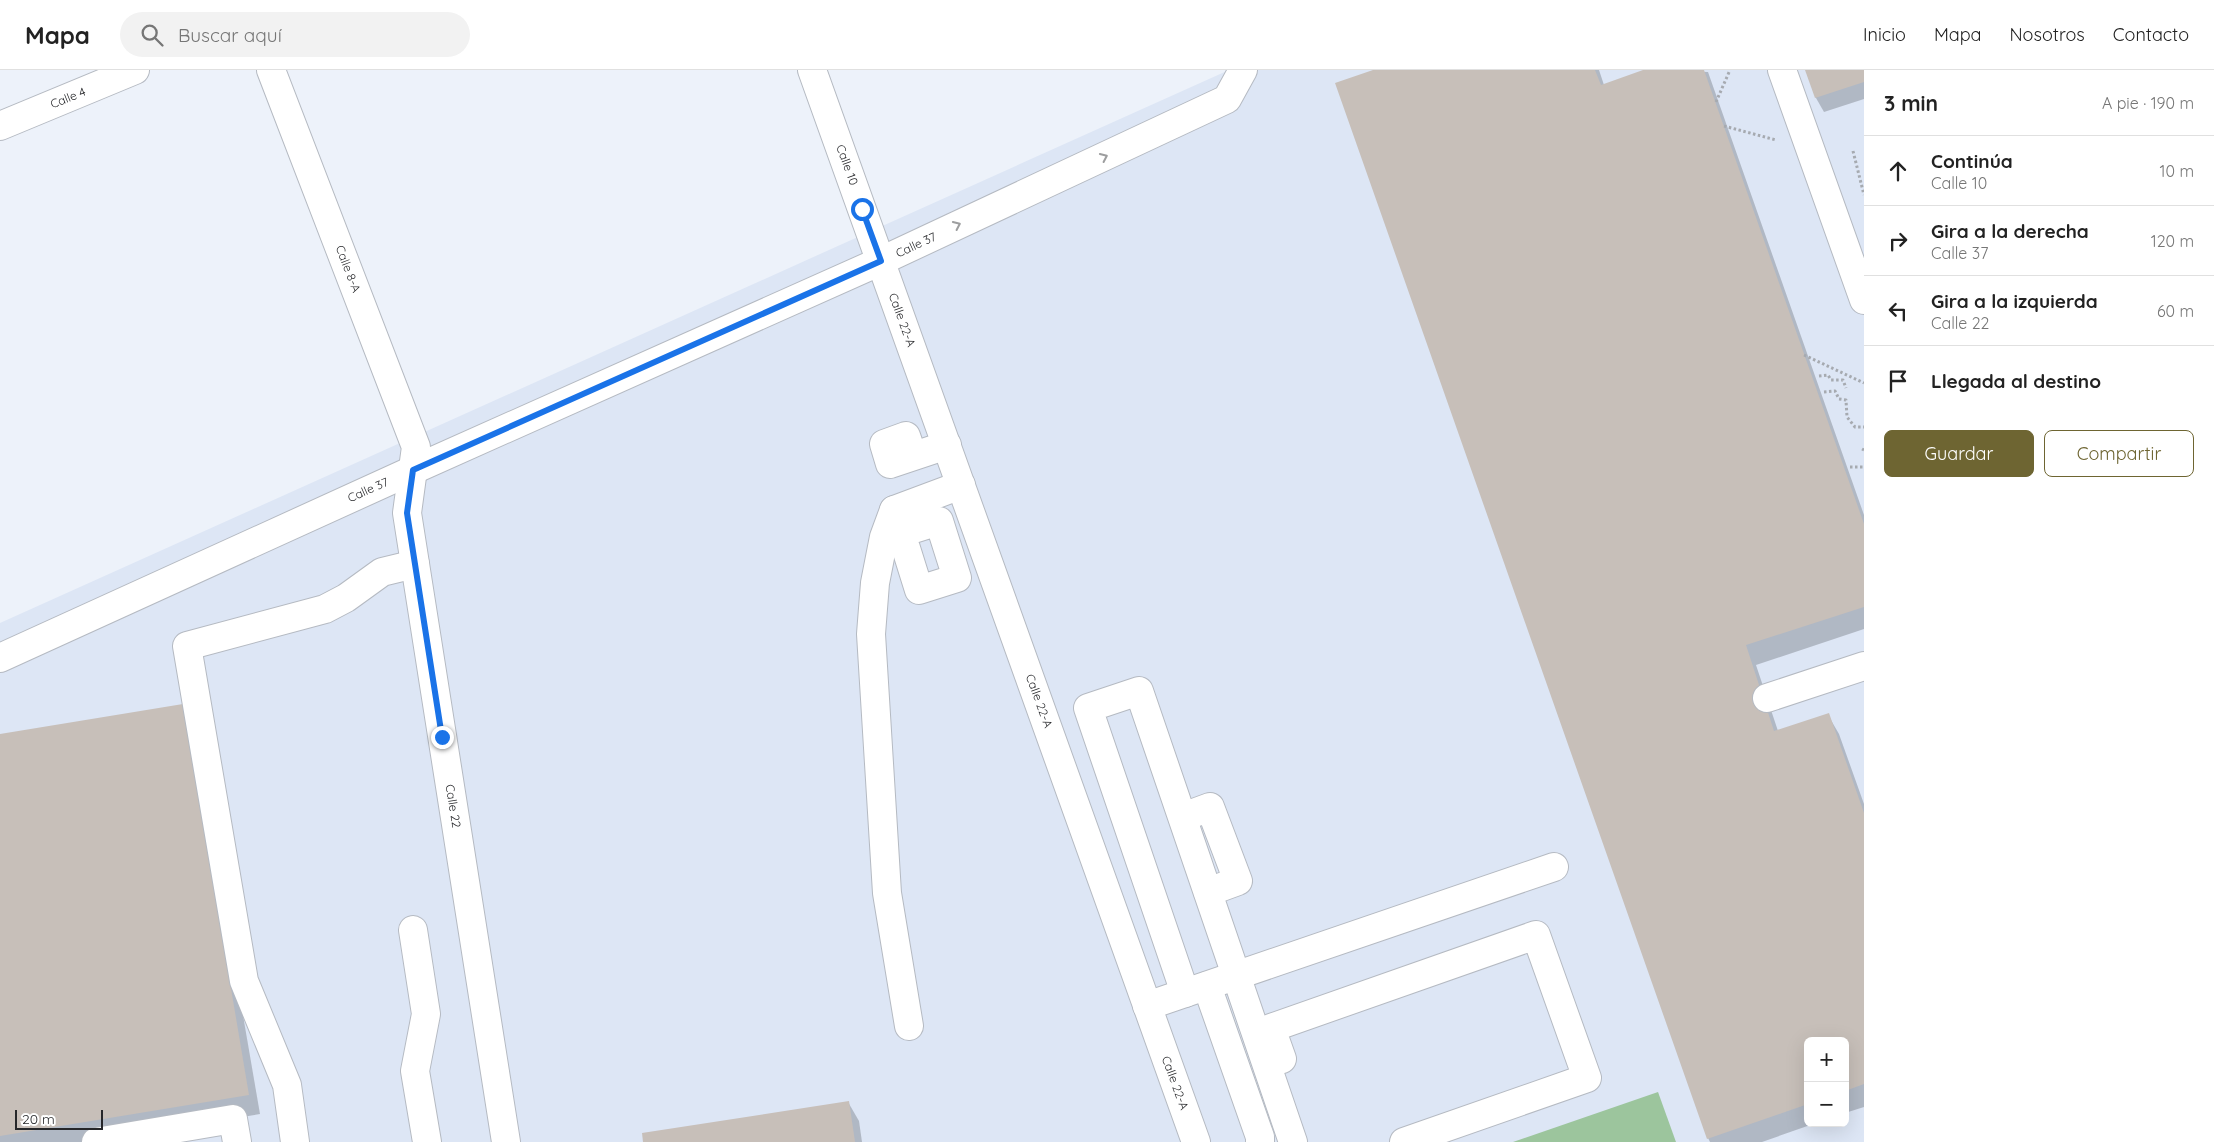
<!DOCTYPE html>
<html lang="es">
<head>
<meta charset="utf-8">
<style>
	body { margin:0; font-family:Quicksand,sans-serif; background:#f2f2f2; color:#222 }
	.controls { position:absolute; right:15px; bottom:15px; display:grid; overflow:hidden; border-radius:8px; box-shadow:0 5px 20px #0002 }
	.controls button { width:45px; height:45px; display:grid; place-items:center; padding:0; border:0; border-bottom:1px solid #e0e0e0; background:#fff; color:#222; font:25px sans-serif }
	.scale { position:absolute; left:15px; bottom:12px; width:88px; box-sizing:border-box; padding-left:5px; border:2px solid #26272a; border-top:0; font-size:14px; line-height:18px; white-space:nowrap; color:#26272a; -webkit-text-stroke:4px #fff; paint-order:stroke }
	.stop { position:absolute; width:15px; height:15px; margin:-11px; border:4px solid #1a73e8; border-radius:50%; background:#fff }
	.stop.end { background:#1a73e8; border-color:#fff; box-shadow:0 1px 5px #0008 }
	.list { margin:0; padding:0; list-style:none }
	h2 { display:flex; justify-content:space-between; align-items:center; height:65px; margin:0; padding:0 20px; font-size:21px }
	h2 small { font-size:16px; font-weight:400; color:#767676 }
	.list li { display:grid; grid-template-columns:32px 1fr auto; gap:15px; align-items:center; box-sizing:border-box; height:70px; padding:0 20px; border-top:1px solid #e0e0e0 }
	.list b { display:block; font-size:19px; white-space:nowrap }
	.list p { margin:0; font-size:16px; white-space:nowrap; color:#767676 }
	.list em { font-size:16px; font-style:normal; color:#767676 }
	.actions { display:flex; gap:10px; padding:15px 20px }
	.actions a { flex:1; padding:11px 0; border:1px solid #6e6532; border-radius:8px; text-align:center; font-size:18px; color:#6e6532 }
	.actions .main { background:#6e6532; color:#fff }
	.icon { flex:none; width:28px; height:28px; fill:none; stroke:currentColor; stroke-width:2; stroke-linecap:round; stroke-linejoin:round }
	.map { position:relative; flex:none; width:1864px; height:1072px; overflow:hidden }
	header { display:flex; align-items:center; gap:30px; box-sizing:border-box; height:70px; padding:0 25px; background:#fff; border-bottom:1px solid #e0e0e0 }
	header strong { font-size:24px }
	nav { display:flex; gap:28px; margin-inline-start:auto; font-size:18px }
	.search { width:350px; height:45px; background:#f2f2f2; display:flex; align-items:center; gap:12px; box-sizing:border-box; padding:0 18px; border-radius:28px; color:#767676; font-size:19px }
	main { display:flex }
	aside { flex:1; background:#fff }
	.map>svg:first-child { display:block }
	.built { fill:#dde6f5; fill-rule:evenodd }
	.forest { fill:#9cc59d }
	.shadow { fill:#0003 }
	.building { fill:#c7bfb9 }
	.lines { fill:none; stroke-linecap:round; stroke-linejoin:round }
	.minor-casing { stroke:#b5bac2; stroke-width:30 }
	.path { stroke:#a6aab0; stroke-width:3; stroke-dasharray:2.5 2.5; stroke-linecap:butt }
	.minor { stroke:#fff; stroke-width:28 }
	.oneway { stroke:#9d9e9f }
	.route { stroke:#1a73e8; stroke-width:6 }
	.labels { text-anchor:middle; stroke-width:5; stroke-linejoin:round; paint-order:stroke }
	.street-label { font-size:12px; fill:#26272a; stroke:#fff }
</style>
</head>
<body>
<header>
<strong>Mapa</strong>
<div class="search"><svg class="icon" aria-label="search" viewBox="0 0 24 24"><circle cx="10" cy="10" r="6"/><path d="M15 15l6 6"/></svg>Buscar aquí</div>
<nav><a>Inicio</a><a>Mapa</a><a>Nosotros</a><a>Contacto</a></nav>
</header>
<main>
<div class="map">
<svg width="1864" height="1072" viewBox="0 0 1864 1072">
	<rect width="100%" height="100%" fill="#edf2fa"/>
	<!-- built -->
	<path class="built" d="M1229,0H1864V1072H0V553ZM1808,971H1845V1053H1808Z"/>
	<!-- forest -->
	<path class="forest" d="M1658,1022L1676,1072H1513Z"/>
	<!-- shadow -->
	<g class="shadow">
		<path d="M1377,0H1599L1604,15L1647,0L1708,2L1864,445V559L1756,595L1778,661L1828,645L1839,664L1864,734V1037L1845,1043V971H1808V1053H1816L1762,1072H1710L1708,1068Z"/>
		<path d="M1806,0H1864V29L1824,42L1816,28Z"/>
		<path d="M193,655L260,1044L90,1072H0V666Z"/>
		<path d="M848,1032L859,1051L862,1072H644Z"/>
	</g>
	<!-- building -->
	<g class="building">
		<path d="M1373,0H1595L1601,15L1643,0H1704L1864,454V537L1746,575L1774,661L1829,643L1864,743V1014L1845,1021V971H1808V1034L1707,1069L1335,13Z"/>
		<path d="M1805,0H1864V12L1815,28Z"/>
		<path d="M183,634L249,1025L0,1066V664Z"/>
		<path d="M849,1031L855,1072H643L642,1063Z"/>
	</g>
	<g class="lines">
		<!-- minor casing -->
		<g class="minor-casing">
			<g id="minor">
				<path d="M271,0L416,377L407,443L506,1072"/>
				<path d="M812,0L1196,1072"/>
				<path d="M1782,0L1864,230"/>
				<path d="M0,56L135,0"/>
				<path d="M913,386L906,366L884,374L890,394L947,375"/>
				<path d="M894,440L919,520L957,508L939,451L901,463"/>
				<path d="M0,588L413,400L881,191L1227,29L1243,0"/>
				<path d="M1767,628L1864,596"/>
				<path d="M1183,747L1210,737L1238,811L1208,822"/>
				<path d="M413,860L426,944L415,1001L427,1072"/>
				<path d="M1207,916L1260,1067V1072"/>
				<path d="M1185,923L1088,638L1139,621L1293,1072"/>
				<path d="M1147,936L1554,797"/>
				<path d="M909,956L887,823L871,564L875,513L884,467L894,440L961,415"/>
				<path d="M1282,989L1271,958L1536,865L1587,1008L1404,1072"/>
				<path d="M96,1072L233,1049L237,1072"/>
				<path d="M295,1072L287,1015L244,911L187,576L325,539L346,528L382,502L415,494"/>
			</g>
		</g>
		<!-- path -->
		<g class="path">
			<path d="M1716,32L1730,0"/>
			<path d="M1724,56L1776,70"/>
			<path d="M1853,81L1864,125"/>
			<path d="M1804,285L1864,313"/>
			<path d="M1819,306L1828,305L1831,310H1843L1846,318"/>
			<path d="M1824,322L1835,321L1839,329L1846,330L1847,347L1855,357H1864"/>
			<path d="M1862,379L1864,380"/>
			<path d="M1850,397H1864"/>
		</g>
		<!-- minor -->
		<use href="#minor" class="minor"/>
	</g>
	<!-- one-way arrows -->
	<defs><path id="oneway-chevron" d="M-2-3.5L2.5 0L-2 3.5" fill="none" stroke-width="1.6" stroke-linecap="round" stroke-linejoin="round" transform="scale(1.25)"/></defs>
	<g class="oneway">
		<use href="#oneway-chevron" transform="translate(1104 87) rotate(-25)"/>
		<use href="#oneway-chevron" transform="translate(957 155) rotate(-25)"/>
	</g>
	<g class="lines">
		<!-- route -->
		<path class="route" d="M442,667L407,443L413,400L881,191L862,139"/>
	</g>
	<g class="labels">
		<!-- street labels -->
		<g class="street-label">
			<text transform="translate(68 28) rotate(-22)" y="4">Calle 4</text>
			<text transform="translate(847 95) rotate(70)" y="4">Calle 10</text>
			<text transform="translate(916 175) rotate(-25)" y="4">Calle 37</text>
			<text transform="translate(348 199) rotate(69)" y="4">Calle 8-A</text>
			<text transform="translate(902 250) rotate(70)" y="4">Calle 22-A</text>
			<text transform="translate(368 420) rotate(-24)" y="4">Calle 37</text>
			<text transform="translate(1039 631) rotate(70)" y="4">Calle 22-A</text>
			<text transform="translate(453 736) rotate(81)" y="4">Calle 22</text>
			<text transform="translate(1175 1013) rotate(70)" y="4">Calle 22-A</text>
		</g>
	</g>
</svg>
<div class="controls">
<button>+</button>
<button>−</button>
</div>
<div class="scale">20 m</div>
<div class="stop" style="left:862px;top:139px"></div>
<div class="stop end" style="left:442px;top:667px"></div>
</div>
<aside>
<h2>3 min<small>A pie · 190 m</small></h2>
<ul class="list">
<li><svg class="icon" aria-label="ahead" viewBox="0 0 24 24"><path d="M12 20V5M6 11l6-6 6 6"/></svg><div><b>Continúa</b><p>Calle 10</p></div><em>10 m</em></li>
<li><svg class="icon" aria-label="right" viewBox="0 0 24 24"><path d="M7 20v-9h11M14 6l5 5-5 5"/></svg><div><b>Gira a la derecha</b><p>Calle 37</p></div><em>120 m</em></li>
<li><svg class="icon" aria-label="left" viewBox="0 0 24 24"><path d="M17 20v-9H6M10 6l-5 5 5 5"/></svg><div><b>Gira a la izquierda</b><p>Calle 22</p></div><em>60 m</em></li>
<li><svg class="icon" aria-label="arrive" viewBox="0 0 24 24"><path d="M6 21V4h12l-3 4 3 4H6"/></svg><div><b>Llegada al destino</b></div></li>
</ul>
<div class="actions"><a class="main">Guardar</a><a>Compartir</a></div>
</aside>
</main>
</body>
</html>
